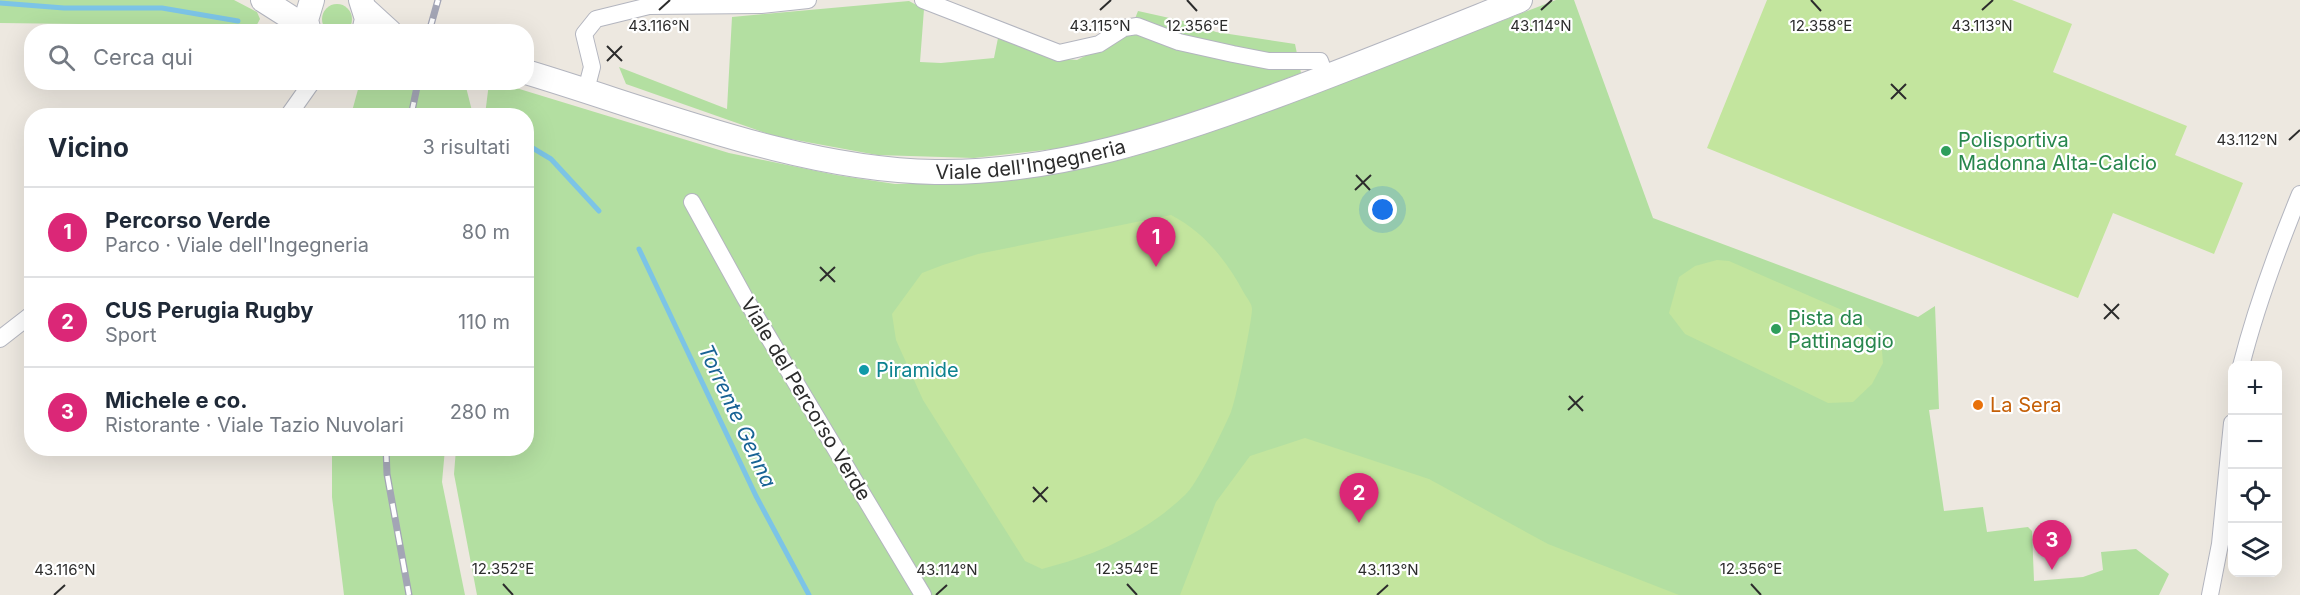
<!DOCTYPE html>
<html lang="it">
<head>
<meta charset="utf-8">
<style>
	body { margin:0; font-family:Inter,sans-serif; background:#f6f6f7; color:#1f2937 }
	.controls { position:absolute; right:18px; bottom:18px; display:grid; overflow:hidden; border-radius:12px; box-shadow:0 6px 24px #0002 }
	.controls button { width:54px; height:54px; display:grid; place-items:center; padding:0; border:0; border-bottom:2px solid #e0e1e3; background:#fff; color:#1f2937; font:30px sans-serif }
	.you { position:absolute; left:1383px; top:210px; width:21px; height:21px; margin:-15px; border:4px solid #fff; border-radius:50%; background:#1a73e8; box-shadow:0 0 0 9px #1a73e833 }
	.badge { display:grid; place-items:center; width:39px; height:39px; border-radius:50%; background:#db2777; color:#fff; font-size:20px; font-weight:700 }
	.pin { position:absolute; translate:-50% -50px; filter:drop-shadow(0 2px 3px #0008) }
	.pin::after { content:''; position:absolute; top:32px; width:21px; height:18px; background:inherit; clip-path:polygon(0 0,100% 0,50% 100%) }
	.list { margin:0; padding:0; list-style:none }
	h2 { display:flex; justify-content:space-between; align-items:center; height:78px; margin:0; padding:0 24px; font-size:26px }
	h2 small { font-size:20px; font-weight:400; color:#747a83 }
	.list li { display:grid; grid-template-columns:39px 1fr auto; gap:18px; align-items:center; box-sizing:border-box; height:90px; padding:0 24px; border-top:2px solid #e0e1e3 }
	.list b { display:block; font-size:22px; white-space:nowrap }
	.list p { margin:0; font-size:20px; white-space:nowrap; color:#747a83 }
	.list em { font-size:20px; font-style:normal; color:#747a83 }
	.icon { flex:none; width:33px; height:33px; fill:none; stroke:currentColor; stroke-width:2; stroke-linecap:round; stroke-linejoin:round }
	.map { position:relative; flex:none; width:2300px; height:595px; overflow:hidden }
	.search { position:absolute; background:#fff; box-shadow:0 6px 24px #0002; left:24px; top:24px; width:510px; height:66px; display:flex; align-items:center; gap:15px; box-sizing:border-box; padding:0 21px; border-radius:24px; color:#747a83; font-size:22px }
	.panel { position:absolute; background:#fff; box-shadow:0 6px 24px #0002; left:24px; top:108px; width:510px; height:348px; border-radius:24px }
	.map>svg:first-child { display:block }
	.green { fill:#b3dfa1 }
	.pitch { fill:#c3e59e }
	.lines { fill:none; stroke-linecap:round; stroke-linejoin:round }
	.stream { stroke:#7cc4e6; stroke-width:5 }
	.street-casing { stroke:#b3b5bf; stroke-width:18 }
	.secondary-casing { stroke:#b3b5bf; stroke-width:26 }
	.street { stroke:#fff; stroke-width:16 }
	.secondary { stroke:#fff; stroke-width:24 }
	.rail-casing { stroke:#a3a5b5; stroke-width:7 }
	.rail { stroke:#fff; stroke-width:4.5; stroke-dasharray:14; stroke-linecap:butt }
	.ticks { fill:none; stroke:#2c2c2c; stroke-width:2 }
	.leisure-dot { fill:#2e9e5b; stroke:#fff; stroke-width:2 }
	.culture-dot { fill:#0f9aa8; stroke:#fff; stroke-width:2 }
	.food-dot { fill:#e8710a; stroke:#fff; stroke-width:2 }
	.labels { text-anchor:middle; stroke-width:4.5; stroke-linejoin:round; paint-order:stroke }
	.leisure-label { font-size:20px; fill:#27864d; stroke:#fff; text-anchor:start }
	.street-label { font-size:20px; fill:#2c2c2c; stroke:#fff }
	.culture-label { font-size:20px; fill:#0d838f; stroke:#fff; text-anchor:start }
	.food-label { font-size:20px; fill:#c56008; stroke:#fff; text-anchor:start }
	.water-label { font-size:21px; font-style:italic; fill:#186395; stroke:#fff }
	.ticks-label { font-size:15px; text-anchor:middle; fill:#2c2c2c; stroke:#fff; stroke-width:4.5; stroke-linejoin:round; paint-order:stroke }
</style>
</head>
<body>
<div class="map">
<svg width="2300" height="595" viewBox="0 0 2300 595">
	<rect width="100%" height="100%" fill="#ede8e0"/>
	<!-- green -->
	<g class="green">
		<path d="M0,0H234L257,12L260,19L253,32H149L79,24L0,23Z"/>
		<path d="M1556,0H1574L1653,218L1918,317L1935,306L1939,409L1929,410L1944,511L1983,507L1987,532L2028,527L2032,531L2034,581L2083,577L2103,570L2101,552L2136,549L2169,574L2159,595H477L454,474L456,449L526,448V116L485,115L489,83H500L729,153L836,175L895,184L985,183L1128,158L1255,116Z"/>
		<path d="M909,1L924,9L920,62L941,63L994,58L998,38L1055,58L1077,60L1129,34L1138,11L1192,23L1216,32L1295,44L1301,73L1185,117L1089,145L974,158L877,155L774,136L626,84L619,67L727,109L732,17Z"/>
		<circle cx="337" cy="19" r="15"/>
		<path d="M360,82L465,83L473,115H351Z"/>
		<path d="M332,449H445L442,482L465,595H344L332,497Z"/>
	</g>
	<!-- pitch -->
	<g class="pitch">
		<path d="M1767,0H2012L2072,24L2053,72L2187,126L2175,155L2243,183L2214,254L2113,213L2078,298L1707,148Z"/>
		<path d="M1171,215C1204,232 1227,261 1244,293C1247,298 1252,304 1252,309C1252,321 1236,400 1231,412C1224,428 1197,485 1185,495C1144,534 1096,555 1042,569L1025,561L923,400L896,340L892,314L922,273L943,265L978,254Z"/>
		<path d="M1717,260L1729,261L1858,317L1881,340L1883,363L1872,384L1853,402L1828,403L1685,334L1669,313L1679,277L1695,266Z"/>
		<path d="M1305,438L1429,479L1548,544L1679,595H1180L1216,502L1250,456Z"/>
	</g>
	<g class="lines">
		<!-- stream -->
		<g class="stream">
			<path d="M0,3L64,8H162L238,21"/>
			<path d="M526,144L551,159L599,211"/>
			<path d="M639,249L756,496L809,595"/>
		</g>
		<!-- street casing -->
		<g class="street-casing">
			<g id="street">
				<path d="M923,0L1059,53L1099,44L1124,28L1137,26L1179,42L1233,54L1269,61H1320L1326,77"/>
				<path d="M586,90L592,67L584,34L596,19L649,6L761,5L808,0"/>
				<path d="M288,116L312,82"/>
				<path d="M692,202L745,298L923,595"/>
				<path d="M0,339L32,314"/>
				<path d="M2241,366C2256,307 2277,250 2300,194"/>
				<path d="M2210,595L2220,544L2232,423"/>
			</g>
		</g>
		<!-- secondary casing -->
		<g class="secondary-casing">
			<g id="secondary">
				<path d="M263,0L307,28"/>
				<path d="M361,0L367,19L364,32"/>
				<path d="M367,11L390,32"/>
				<path d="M309,32L306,20L312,0"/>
				<path id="s1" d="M526,72C656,111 799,170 935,172C1054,174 1168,136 1278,95C1359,65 1440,32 1520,0"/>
			</g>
		</g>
		<!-- street -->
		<use href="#street" class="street"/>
		<!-- secondary -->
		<use href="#secondary" class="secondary"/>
		<!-- rail casing -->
		<g class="rail-casing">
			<g id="rail">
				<path d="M429,32L438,0"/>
				<path d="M411,116L418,82"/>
				<path d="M386,448L387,474L409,595"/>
			</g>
		</g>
		<!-- rail -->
		<use href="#rail" class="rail"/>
	</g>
	<!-- ticks -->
	<path class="ticks" d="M1187,0L1197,11M1811,0L1821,11M659,10L670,0M1100,10L1111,0M1541,10L1552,0M1982,10L1993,0M607,46L622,61M607,61L622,46M1891,84L1906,99M1891,99L1906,84M2289,140L2300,130M1356,175L1370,190M1355,190L1371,175M820,267L835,282M820,281L835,267M2104,304L2119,319M2104,319L2119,304M1569,396L1583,411M1568,410L1583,396M1033,487L1047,502M1033,502L1048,487M503,584L513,595M1127,584L1137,595M1751,584L1761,595M54,595L65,585M936,595L947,585M1377,595L1388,585"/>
	<!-- markers -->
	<g class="leisure-dot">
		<circle cx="1946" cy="151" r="6"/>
		<circle cx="1776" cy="329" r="6"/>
	</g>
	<circle class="culture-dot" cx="864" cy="370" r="6"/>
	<circle class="food-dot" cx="1978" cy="405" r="6"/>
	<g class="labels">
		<!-- leisure labels -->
		<g class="leisure-label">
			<text x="1958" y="147">Polisportiva<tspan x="1958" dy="23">Madonna Alta-Calcio</tspan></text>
			<text x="1788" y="325">Pista da<tspan x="1788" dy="23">Pattinaggio</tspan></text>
		</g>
		<!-- street labels -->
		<g class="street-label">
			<text dy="7" stroke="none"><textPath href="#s1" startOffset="519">Viale dell'Ingegneria</textPath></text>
			<text transform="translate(806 399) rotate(59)" y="7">Viale del Percorso Verde</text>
		</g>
		<!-- culture labels -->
		<g class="culture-label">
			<text x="876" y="377">Piramide</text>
		</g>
		<!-- food labels -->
		<g class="food-label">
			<text x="1990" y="412">La Sera</text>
		</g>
		<!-- water labels -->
		<g class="water-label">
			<text transform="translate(737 416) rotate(65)" y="7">Torrente Genna</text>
		</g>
	</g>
	<g class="ticks-label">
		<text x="659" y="31">43.116°N</text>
		<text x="1100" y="31">43.115°N</text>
		<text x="1541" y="31">43.114°N</text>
		<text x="1982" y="31">43.113°N</text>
		<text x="1197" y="31">12.356°E</text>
		<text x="1821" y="31">12.358°E</text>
		<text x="2247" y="145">43.112°N</text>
		<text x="503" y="574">12.352°E</text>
		<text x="1127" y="574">12.354°E</text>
		<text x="1751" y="574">12.356°E</text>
		<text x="65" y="575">43.116°N</text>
		<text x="947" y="575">43.114°N</text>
		<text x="1388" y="575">43.113°N</text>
	</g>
</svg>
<div class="controls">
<button>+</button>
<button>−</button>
<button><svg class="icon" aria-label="locate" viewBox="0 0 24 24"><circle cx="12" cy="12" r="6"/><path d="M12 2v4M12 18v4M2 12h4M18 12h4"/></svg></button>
<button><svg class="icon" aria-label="layers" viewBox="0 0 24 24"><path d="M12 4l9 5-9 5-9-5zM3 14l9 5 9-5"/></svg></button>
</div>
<div class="you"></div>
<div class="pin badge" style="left:1156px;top:267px">1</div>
<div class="pin badge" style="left:1359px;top:523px">2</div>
<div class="pin badge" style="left:2052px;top:570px">3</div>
<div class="search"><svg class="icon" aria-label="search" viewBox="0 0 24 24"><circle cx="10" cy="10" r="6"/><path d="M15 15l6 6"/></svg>Cerca qui</div>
<section class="panel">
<h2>Vicino<small>3 risultati</small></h2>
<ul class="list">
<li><span class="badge">1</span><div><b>Percorso Verde</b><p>Parco · Viale dell'Ingegneria</p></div><em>80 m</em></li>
<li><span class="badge">2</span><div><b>CUS Perugia Rugby</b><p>Sport</p></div><em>110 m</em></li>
<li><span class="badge">3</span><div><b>Michele e co.</b><p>Ristorante · Viale Tazio Nuvolari</p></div><em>280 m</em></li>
</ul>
</section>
</div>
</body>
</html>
